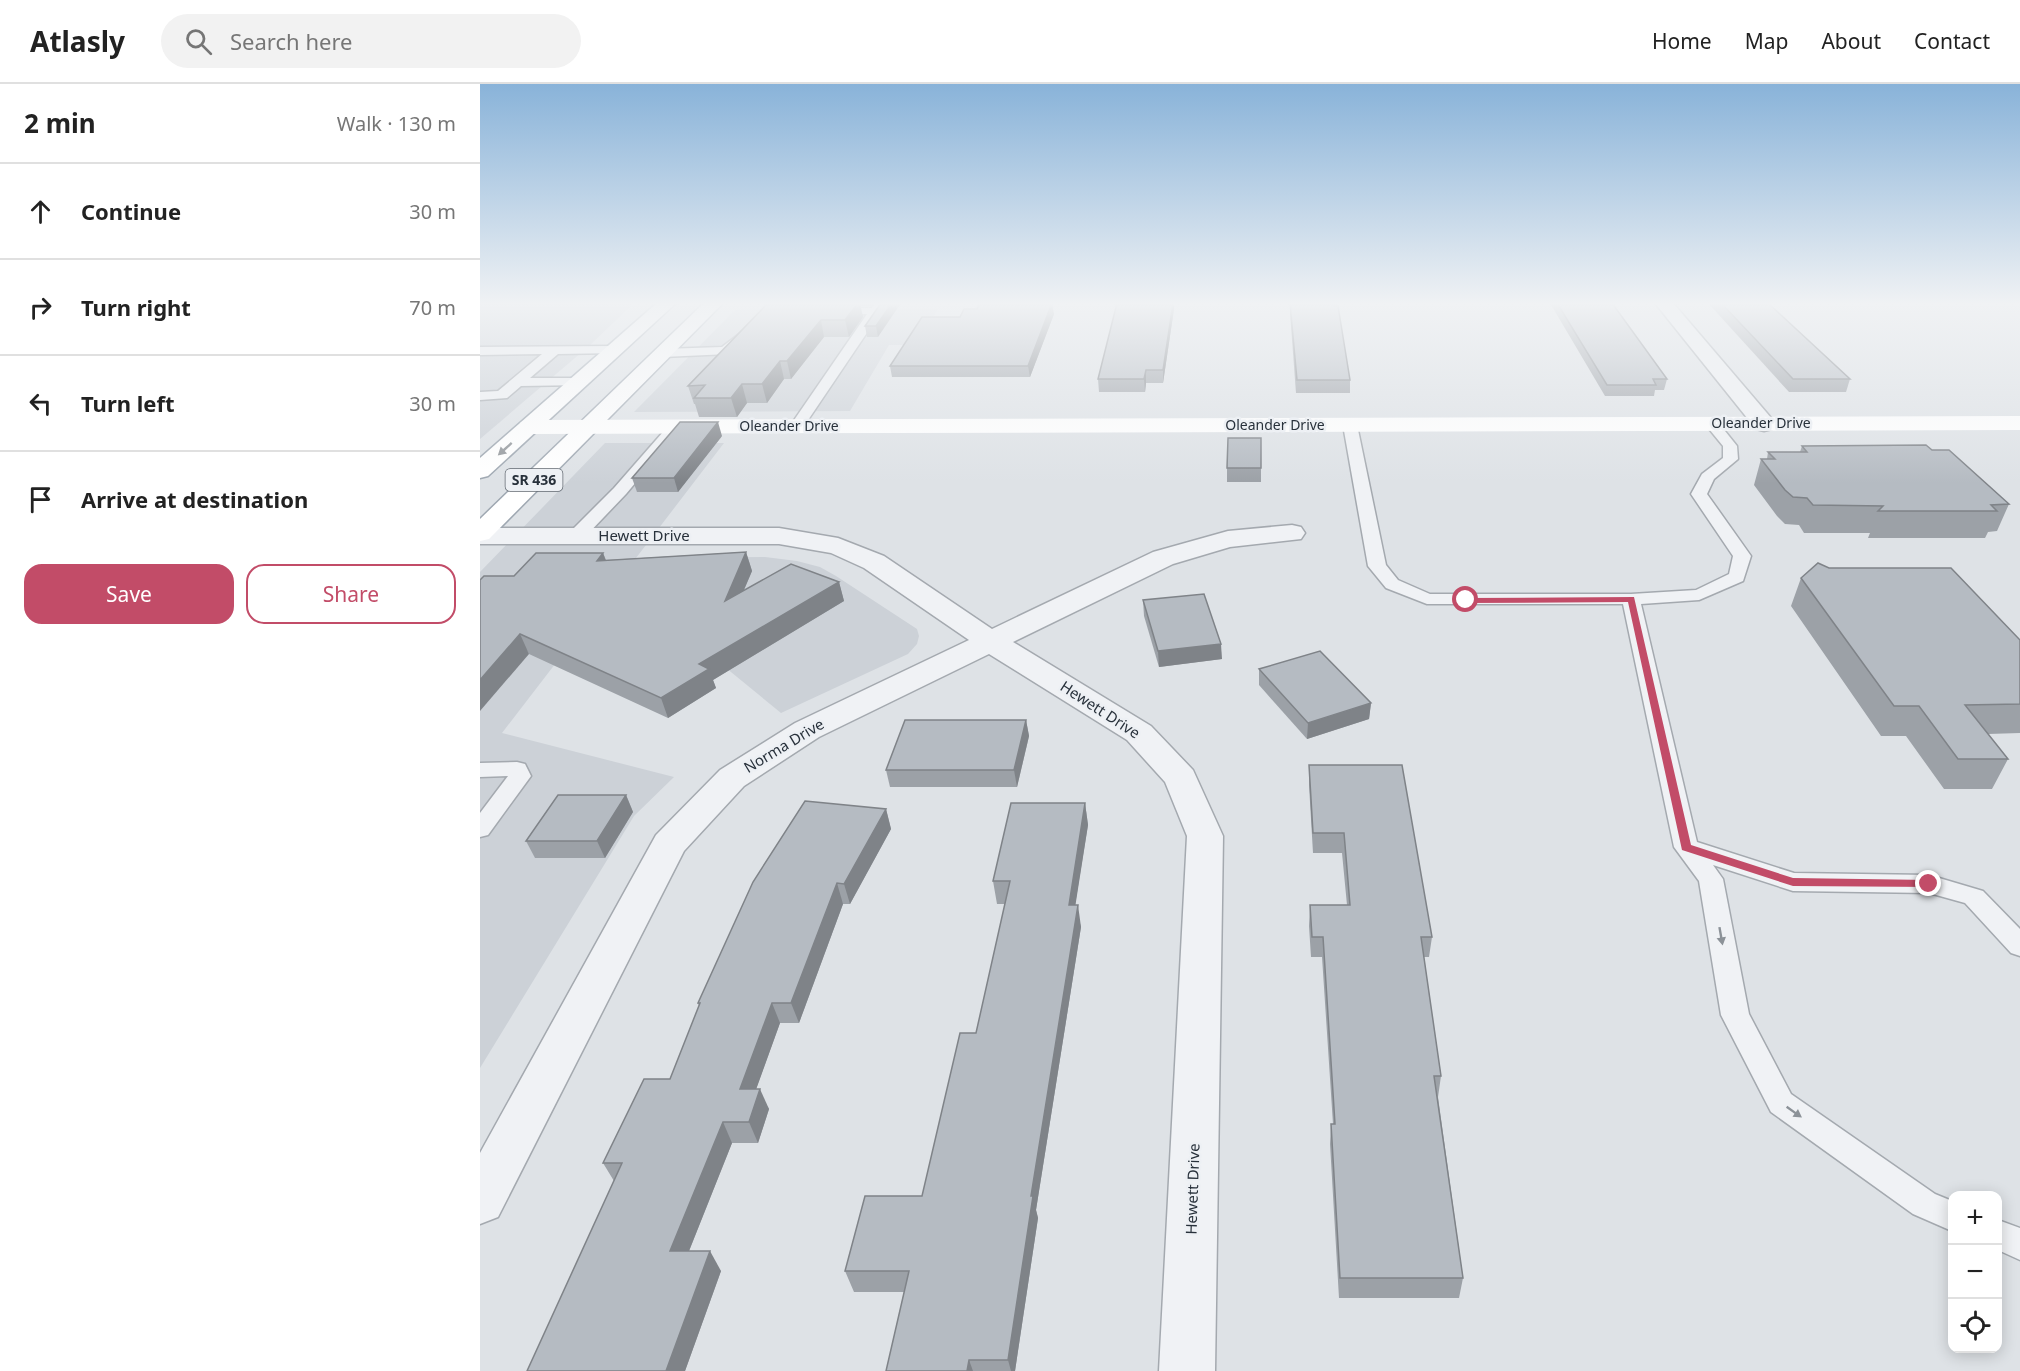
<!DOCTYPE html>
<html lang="en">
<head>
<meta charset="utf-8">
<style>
	body { margin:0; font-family:"Noto Sans",sans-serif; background:#f2f2f2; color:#222 }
	.controls { position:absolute; right:18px; bottom:18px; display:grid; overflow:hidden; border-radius:12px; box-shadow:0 3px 15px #0003 }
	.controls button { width:54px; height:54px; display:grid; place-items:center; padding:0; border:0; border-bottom:2px solid #e0e0e0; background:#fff; color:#222; font:30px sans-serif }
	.stop { position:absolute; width:18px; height:18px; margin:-14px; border:4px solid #c24c68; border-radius:50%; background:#fff }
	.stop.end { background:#c24c68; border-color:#fff; box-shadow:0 2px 6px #0008 }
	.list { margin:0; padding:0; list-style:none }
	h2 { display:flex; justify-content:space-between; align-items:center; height:78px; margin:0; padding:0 24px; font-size:26px }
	h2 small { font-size:20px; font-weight:400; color:#767676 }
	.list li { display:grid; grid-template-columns:39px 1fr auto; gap:18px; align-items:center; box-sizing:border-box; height:96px; padding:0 24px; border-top:2px solid #e0e0e0 }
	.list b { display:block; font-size:22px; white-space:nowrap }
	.list em { font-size:20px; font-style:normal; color:#767676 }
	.actions { display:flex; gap:12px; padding:18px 24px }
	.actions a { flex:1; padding:14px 0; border:2px solid #c24c68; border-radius:18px; text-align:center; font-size:21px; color:#c24c68 }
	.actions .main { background:#c24c68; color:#fff }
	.icon { flex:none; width:33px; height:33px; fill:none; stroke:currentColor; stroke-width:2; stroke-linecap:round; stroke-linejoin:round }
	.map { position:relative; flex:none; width:1540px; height:1287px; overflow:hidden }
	header { display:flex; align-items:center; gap:36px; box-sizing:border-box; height:84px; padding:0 30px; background:#fff; border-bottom:2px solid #e0e0e0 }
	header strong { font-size:28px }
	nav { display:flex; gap:33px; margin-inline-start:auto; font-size:21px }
	.search { width:420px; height:54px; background:#f2f2f2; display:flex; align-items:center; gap:15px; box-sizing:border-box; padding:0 21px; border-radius:33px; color:#767676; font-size:22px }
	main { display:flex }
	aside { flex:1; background:#fff }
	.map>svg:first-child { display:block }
	.built { fill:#ccd1d7 }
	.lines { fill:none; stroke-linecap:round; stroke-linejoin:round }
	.lane-casing { stroke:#a4a9af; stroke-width:3 }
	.street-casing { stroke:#a4a9af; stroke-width:3 }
	.primary-casing { stroke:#9ea7b1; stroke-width:3 }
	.lane { fill:#f0f2f5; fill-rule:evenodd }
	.street { fill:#f0f2f5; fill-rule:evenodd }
	.secondary { fill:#fff; fill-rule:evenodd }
	.primary { fill:#fff; fill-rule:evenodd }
	.wall { fill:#9ca1a7 }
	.shaded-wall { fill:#7f8388 }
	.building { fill:#b5bbc2; stroke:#7f8388; stroke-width:1.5 }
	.oneway { fill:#94989d }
	.oneway2 { fill:#8c9298 }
	.route { fill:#c24c68 }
	.labels { text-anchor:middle; stroke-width:5; stroke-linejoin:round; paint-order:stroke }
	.far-street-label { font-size:14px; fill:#28313b; stroke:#edf0f4 }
	.shield { fill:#edf0f4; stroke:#636a72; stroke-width:1.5 }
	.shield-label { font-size:14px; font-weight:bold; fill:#28313b }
	.street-label { font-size:15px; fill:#28313b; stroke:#edf0f4 }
</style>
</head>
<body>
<header>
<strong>Atlasly</strong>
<div class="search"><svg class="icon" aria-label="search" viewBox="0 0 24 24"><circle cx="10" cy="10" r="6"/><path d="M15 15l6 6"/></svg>Search here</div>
<nav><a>Home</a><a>Map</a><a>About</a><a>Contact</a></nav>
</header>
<main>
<aside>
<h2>2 min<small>Walk · 130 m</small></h2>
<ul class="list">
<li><svg class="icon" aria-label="ahead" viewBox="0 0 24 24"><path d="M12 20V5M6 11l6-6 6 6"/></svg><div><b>Continue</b></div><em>30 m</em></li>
<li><svg class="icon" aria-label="right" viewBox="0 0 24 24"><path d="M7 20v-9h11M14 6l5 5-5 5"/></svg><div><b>Turn right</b></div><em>70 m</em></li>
<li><svg class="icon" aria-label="left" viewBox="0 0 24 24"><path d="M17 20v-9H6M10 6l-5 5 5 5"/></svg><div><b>Turn left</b></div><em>30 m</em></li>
<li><svg class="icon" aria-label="arrive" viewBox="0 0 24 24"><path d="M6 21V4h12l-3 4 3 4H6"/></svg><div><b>Arrive at destination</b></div></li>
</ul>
<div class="actions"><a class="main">Save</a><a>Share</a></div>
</aside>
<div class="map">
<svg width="1540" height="1287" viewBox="0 0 1540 1287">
	<rect width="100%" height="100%" fill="#dee2e6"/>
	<!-- built -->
	<g class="built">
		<path d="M0,219H154L109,262L0,355Z"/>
		<path d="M458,225L437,261H409L370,327L154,328L255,226Z"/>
		<path d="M125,359H244L156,474L285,473L317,477L340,483L356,492L437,545L439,552L437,560L428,570L301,629L213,557L92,558L22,649L194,693L154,732L0,984V488Z"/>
	</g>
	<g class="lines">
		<!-- lane casing -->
		<g class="lane-casing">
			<g id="lane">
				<path d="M395,219H407L322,345H312L310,342L387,230H354L348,227L354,224H392Z"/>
				<path d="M263,247L269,251L257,265L249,270L183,273L177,269L183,265L242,263Z"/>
				<path d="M134,262L138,263L140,266L138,269L78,270L50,294H99L106,298L104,301L41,302L27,314L0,316V308L18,307L62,270L0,271V263Z"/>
				<path d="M1232,336L1237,337L1257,362L1258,375L1234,395L1227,410L1271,472L1263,497L1219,516L1161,520L1217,758L1314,789L1449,791L1503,807L1540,845V872L1531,869L1485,819L1449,809L1313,807L1233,781L1243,795L1269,930L1311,1010L1455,1110L1472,1117V1147L1433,1130L1291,1028L1241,931L1219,797L1194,763L1143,520H947L906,504L888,482L863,341L870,337L877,341L906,481L918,496L950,510H1151L1216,506L1249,490L1253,472L1211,410L1222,390L1243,374V362L1225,340Z"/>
				<path d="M195,339L202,343L146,410L102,456H90L88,452L90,448L134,404L190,340Z"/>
				<path d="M37,678L45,680L51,692L8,751L0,753V729L28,692L0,693V679Z"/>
				<path d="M1518,1136L1540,1144V1176L1518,1166Z"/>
			</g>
		</g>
		<!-- street casing -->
		<g class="street-casing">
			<g id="street">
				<path d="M1175,219H1193L1292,335L1295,340L1292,345L1284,347L1276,345Z"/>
				<path d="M812,441L821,443L825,449L821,455L750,463L693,480L533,558L671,642L713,686L743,752L735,1287H679L707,752L685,698L647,656L509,570L339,653L264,702L204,767L18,1133L0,1140V1069L176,751L240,686L315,639L489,556L384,484L351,469L299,460H0V444H299L358,454L404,472L512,545L673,468L748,447Z"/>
			</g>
		</g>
		<!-- primary casing -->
		<g class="primary-casing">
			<g id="primary">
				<path d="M177,219H196L8,392L0,394V374Z"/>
				<path d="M224,219H243L9,455L0,457V435Z"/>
			</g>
		</g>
		<!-- lane -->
		<use href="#lane" class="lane"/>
		<!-- street -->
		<use href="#street" class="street"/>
		<!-- secondary -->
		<path class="secondary" d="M1540,332V346L49,350L41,348L38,343L41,338L49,336Z"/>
		<!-- primary -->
		<use href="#primary" class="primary"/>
	</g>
	<!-- wall -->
	<g class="wall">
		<path d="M288,219H393L391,222H380L383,233L369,253H344L311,295H304L287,319H267L257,333H219L215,320H214L208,302Z"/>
		<path d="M401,219L398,253H387L385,242Z"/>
		<path d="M505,219H560L574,230L550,293H412L410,282L480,233L497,225Z"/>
		<path d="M637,219H694V225L683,299H666L665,308H619L618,295Z"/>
		<path d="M810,219L870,296V309H816L810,229Z"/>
		<path d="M1070,219H1132L1187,295L1184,306H1175L1174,312H1125Z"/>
		<path d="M1228,219H1288L1370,295L1366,308H1309Z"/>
		<path d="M242,352L198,408H157L152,394Z"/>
		<path d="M781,354V398H747V384Z"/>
		<path d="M1322,362L1529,420L1517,447L1508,448L1505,454H1388L1390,449H1324L1319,441L1305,440L1297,432L1274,401L1281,375H1287L1288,368H1320Z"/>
		<path d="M266,468L272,487L264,506L359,498L364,517L233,596L236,604L188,634L49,570L4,492H34L123,469L126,476Z"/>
		<path d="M1349,484L1540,556V649L1508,650L1528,675L1512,705H1464L1426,652H1401L1311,522L1321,494Z"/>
		<path d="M663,516L742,575L679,583L664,532Z"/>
		<path d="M779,585L891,619L889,635L827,655L779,601Z"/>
		<path d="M546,636L549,652L537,703H410L406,686Z"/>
		<path d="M829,681L952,853L949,873H944L961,992L958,1013L983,1194L979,1214H859L850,1060L851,1040H853L842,873H831L829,842L830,821H867L862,769H833L829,701Z"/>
		<path d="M146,711L153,728L125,774H55L46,757Z"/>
		<path d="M605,719L608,741L595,821L601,843L556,1126L558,1134L535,1287H406L424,1208H374L365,1187L442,1112L496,949L525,820H517L513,797Z"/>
		<path d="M406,725L411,745L370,820H363L319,939H300L276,1005L289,1025L278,1059H252L209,1167L241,1187L205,1287L134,1097L123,1079L190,995L219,922L218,919Z"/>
	</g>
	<!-- shaded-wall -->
	<g class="shaded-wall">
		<path d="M378,219H380L383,233L369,253L365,236Z"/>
		<path d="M412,219H421L398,253L396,242Z"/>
		<path d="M572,219L574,230L550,293L548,282Z"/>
		<path d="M693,219H694V225L683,299V286Z"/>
		<path d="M341,236L344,253L311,295L307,277Z"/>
		<path d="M300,277L304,295L287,319L282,300Z"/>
		<path d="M666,286V299L665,308L664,295Z"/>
		<path d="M262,300L267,319L257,333L251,314Z"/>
		<path d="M238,338L242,352L198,408L194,394Z"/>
		<path d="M266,468L272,487L251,536L245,517Z"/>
		<path d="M123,469L130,488L117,477Z"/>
		<path d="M359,498L364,517L233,596L236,604L188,634L181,614L219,580Z"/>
		<path d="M40,550L49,570L0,627V596Z"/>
		<path d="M741,560L742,575L679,583L678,567Z"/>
		<path d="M891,619L889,635L827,655L828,639Z"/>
		<path d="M546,636L549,652L537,703L534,686Z"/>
		<path d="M146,711L153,728L125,774L117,757Z"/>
		<path d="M605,719L608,741L592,843L589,821Z"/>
		<path d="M406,725L411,745L370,820L364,800Z"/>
		<path d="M357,799L363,820L319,939L311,919Z"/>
		<path d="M598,821L601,843L556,1126L558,1134L535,1287H531L528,1276L551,1112Z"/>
		<path d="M292,919L300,939L269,1025L260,1005Z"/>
		<path d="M280,1005L289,1025L278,1059L269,1038Z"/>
		<path d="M243,1038L252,1059L201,1187L190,1167Z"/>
		<path d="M230,1167L241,1187L205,1287H186Z"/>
		<path d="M489,1276L493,1287H487Z"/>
	</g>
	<!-- building -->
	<g class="building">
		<path d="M288,219H378L365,236H341L307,277H300L282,300H262L251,314H214L225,301L208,302Z"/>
		<path d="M401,219H412L396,242H385Z"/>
		<path d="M505,219H572L548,282H410L442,233H480L484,225H497L499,220H505Z"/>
		<path d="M637,219H693L683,286H666L664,295H618Z"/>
		<path d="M810,219H853L854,222H858L870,296H817Z"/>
		<path d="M1077,219H1132L1187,295H1173L1176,301H1127Z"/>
		<path d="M1241,219H1288L1370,295H1313Z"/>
		<path d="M200,338H238L194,394H152Z"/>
		<path d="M748,354H781V384H747Z"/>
		<path d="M1446,361L1452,366H1469L1529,420L1511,421L1517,427H1398L1403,422L1333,421L1327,414L1313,413L1305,406L1281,375H1295L1288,368H1327L1322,362Z"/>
		<path d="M266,468L245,517L311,480L359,498L219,580L229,585L181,614L40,550L0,596V496L4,492H34L56,469H123L117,477Z"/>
		<path d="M1338,479L1349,484H1471L1540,556V620L1485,621L1528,675H1478L1439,622H1414L1321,494Z"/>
		<path d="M724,510L741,560L678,567L663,516Z"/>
		<path d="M840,567L891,619L828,639L779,585Z"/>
		<path d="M425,636H546L534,686H406Z"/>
		<path d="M829,681H922L952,853H941L961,992H954L983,1194H860L851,1040H855L843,853H832L830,821H870L864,749H833Z"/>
		<path d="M78,711H146L117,757H46Z"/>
		<path d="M325,717L406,725L364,800L357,799L311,919H292L260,1005H280L269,1038H243L190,1167H230L186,1287H47L142,1079H123L164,995H190L220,919H218L273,798Z"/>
		<path d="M531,719H605L589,821H598L551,1112H553L528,1276H489L487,1287H406L429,1187H365L385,1112H442L480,949H496L530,797H513Z"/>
	</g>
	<!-- one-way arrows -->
	<defs><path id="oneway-solid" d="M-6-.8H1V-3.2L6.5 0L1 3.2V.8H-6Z" transform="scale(1.5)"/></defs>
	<use class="oneway" href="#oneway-solid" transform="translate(25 365) rotate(138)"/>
	<g class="oneway2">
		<use href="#oneway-solid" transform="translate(1241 852) rotate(80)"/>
		<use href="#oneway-solid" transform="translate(1314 1028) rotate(35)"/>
	</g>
	<!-- sky -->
	<linearGradient id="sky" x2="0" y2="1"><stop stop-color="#89b3d9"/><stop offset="0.55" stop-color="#f0f2f4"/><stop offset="1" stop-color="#f0f2f4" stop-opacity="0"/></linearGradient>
	<rect width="1540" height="399" fill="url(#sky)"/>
	<!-- route -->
	<path class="route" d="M1154,513L1211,761L1313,794L1449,796L1455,800L1453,803L1313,802L1202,766L1148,518L986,519L981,516L986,514Z"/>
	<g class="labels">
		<!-- far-street labels -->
		<g class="far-street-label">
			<text x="1281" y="344">Oleander Drive</text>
			<text x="795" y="346">Oleander Drive</text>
			<text x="309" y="347">Oleander Drive</text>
		</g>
		<!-- shield labels -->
		<rect class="shield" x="25.5" y="385" width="57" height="22" rx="4.5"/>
		<g class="shield-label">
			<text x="54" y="401">SR 436</text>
		</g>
		<!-- street labels -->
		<g class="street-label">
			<text x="164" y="457">Hewett Drive</text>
			<text transform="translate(620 626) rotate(33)" y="5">Hewett Drive</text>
			<text transform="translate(304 662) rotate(-31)" y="5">Norma Drive</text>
			<text transform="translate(713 1105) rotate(-88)" y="5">Hewett Drive</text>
		</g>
	</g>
</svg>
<div class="controls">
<button>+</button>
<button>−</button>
<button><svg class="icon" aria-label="locate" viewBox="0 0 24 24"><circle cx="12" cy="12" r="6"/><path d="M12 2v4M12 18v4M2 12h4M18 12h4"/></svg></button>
</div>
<div class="stop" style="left:986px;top:516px"></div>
<div class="stop end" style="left:1449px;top:800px"></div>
</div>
</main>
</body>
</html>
